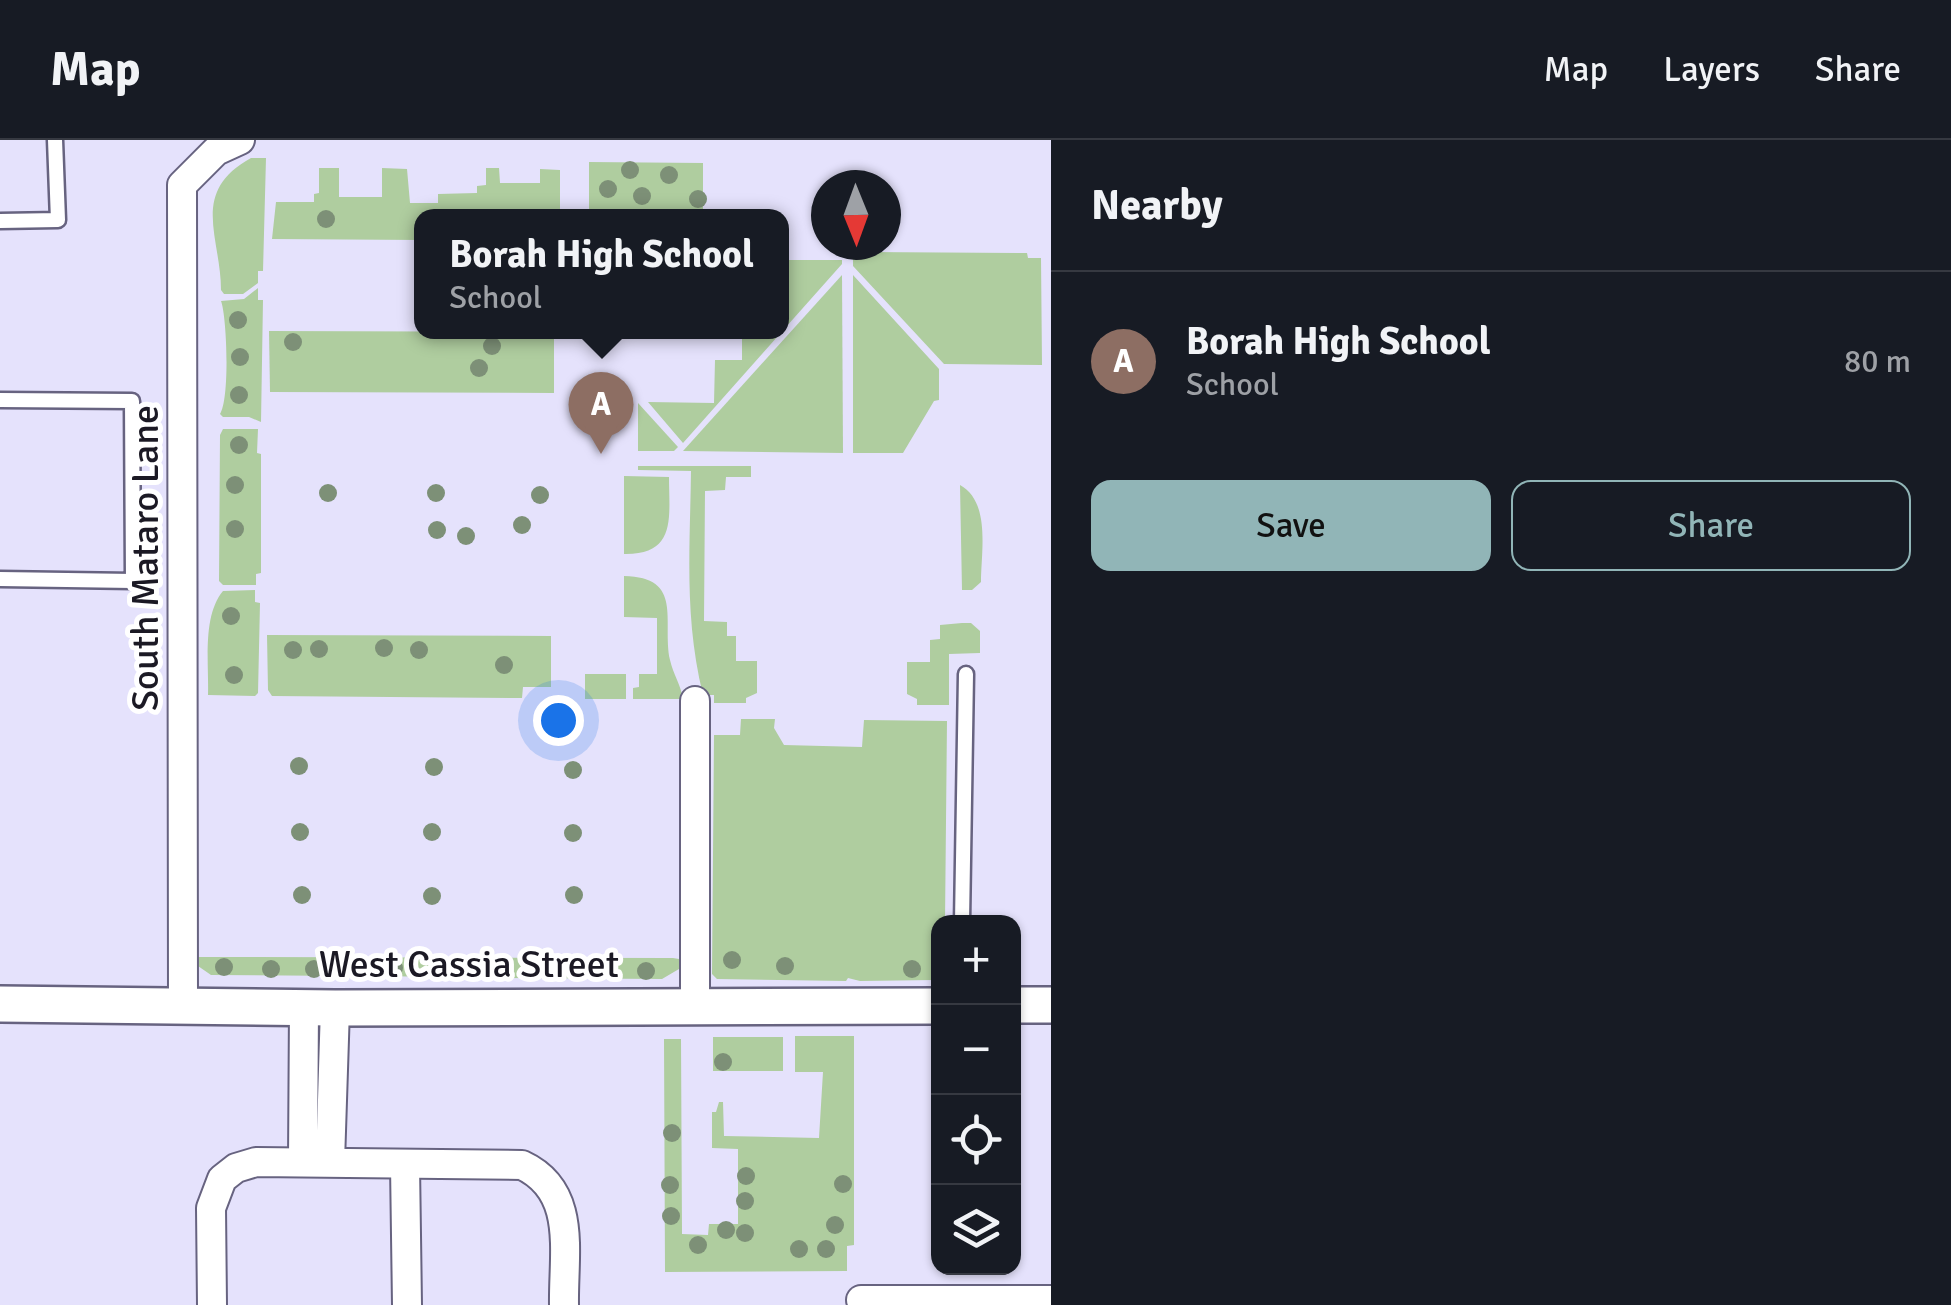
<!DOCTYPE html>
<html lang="en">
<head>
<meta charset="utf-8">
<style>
	body { margin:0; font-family:Signika,sans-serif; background:#242831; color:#f1f3f6 }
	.controls { position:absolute; right:30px; bottom:30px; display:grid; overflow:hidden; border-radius:20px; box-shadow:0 2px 8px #0004 }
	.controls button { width:90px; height:90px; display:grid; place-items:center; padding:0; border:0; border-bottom:2px solid #363941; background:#171b24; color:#f1f3f6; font:50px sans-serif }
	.compass { position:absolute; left:811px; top:30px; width:90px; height:90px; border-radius:50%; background:#171b24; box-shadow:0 2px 8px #0004; rotate:179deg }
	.you { position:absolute; left:558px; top:580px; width:35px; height:35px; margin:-25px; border:8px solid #fff; border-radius:50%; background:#1a73e8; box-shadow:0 0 0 15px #1a73e833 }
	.badge { display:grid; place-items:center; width:65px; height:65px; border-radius:50%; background:#91b5b7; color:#fff; font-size:32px; font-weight:700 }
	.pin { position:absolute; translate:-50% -82px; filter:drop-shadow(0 2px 5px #0008) }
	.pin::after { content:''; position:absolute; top:52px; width:35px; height:30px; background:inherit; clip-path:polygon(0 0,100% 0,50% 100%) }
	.popup { position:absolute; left:414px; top:69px; width:375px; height:130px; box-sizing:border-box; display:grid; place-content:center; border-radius:20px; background:#171b24; filter:drop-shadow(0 2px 8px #0005); font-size:32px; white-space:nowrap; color:#9ea1a6 }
	.popup b { font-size:38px; color:#f1f3f6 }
	.popup::after { content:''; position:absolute; left:50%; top:100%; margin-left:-20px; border:20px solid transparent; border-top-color:#171b24 }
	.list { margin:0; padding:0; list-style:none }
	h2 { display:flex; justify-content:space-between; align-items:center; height:130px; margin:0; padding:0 40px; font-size:42px }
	h2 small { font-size:32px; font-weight:400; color:#9ea1a6 }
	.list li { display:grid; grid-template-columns:65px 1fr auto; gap:30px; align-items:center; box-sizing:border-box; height:180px; padding:0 40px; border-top:2px solid #363941 }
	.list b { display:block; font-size:38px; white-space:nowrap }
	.list p { margin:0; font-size:32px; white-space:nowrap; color:#9ea1a6 }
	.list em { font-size:32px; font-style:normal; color:#9ea1a6 }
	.actions { display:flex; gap:20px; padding:30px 40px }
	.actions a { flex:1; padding:22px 0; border:2px solid #91b5b7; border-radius:20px; text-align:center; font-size:35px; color:#91b5b7 }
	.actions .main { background:#91b5b7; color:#111 }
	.icon { flex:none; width:55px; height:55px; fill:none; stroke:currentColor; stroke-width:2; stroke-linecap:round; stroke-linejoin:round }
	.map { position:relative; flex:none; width:1051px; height:1165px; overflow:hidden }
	header { display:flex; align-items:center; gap:60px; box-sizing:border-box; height:140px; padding:0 50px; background:#171b24; border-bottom:2px solid #363941 }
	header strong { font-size:48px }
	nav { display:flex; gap:55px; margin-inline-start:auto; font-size:35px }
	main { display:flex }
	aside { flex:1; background:#171b24 }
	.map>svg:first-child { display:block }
	.green { fill:#afcd9f }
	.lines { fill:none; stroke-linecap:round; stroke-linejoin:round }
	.service-casing { stroke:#676380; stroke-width:19 }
	.minor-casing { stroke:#676380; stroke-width:32 }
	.tertiary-casing { stroke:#676380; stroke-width:40 }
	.service { stroke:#fff; stroke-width:14 }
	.minor { stroke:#fff; stroke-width:28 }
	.tertiary { stroke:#fff; stroke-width:35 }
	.tree { fill:#7d9077 }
	.labels { text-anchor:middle; stroke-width:10; stroke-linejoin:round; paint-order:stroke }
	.street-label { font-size:38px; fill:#1b1924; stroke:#fff }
</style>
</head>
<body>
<header>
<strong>Map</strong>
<nav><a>Map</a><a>Layers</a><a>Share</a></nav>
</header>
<main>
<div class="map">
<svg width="1051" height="1165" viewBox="0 0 1051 1165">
	<rect width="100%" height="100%" fill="#e5e2fc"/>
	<!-- green -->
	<g class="green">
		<path d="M251,18H266L263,131H258V143L243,154H224L221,150C221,97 189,52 251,18Z"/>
		<path d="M589,22L703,23V76H589Z"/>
		<path d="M319,28H339V57H382V28L407,29L410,63H438V54L477,53V46L486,45V28H499L500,43H540V29L560,30V76H421V100L272,99L276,62H314V54L319,53Z"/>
		<path d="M866,112L1027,113L1028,118H1041L1042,225L944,224L853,126V114Z"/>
		<path d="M781,120H842V124L683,303L648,262L714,263L715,220H742V192H781Z"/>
		<path d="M842,135L843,313L683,311Z"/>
		<path d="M853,135L939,229V260L934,261L903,313H853Z"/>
		<path d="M258,148V160H263L261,282L249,277H223L220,274C230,259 227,177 221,161L244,159Z"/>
		<path d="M269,191L554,192V253L270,252Z"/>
		<path d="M638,263L678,307L674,311H638Z"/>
		<path d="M223,289H258L257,313L261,314V433L256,434V445H223L219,441L220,295Z"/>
		<path d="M638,326H751V337H726L725,350L705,351L704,481L727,482V496H736V521H757V553L746,558V563H714V555H703C684,477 690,410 691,331L638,330Z"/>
		<path d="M624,336L669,337C669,377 677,415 624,414Z"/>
		<path d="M960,345C991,362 981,412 981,442L972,450H962Z"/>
		<path d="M624,436C684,437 662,481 670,520C673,534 681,545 683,559H633V548L639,547V534H657V478L624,477Z"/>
		<path d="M255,450V462L260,463L258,553L255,556L208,555C209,524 202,476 223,451Z"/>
		<path d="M962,483H971L980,491V513L949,514V565H917V559L907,554V522H930V500L940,499V485Z"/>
		<path d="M267,495L551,496V547H523L522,558L272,556L268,550Z"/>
		<rect x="585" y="534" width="41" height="25"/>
		<path d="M741,579H775L774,588L784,605L862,607L864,580L947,581L945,782H938V837L934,840L860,841L848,838L846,841L717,839L712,834L714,595H740Z"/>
		<path d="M198,817L673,818L679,819V829L662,839L495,838L490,833H480L476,837L211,835L198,826Z"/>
		<path d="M795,896H854V1105L847,1106V1131L665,1132L664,899H681L682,1094L708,1095L709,1084H738V1009L712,1008V972H716L719,962H723L724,996L819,998L823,932H795Z"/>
		<rect x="713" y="897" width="70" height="34"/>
	</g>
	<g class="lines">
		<!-- service casing -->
		<g class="service-casing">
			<g id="service">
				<path d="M0,81L58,80L55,0"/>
				<path d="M0,260L132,261L133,441L0,439"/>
				<path d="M962,782L966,534"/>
			</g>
		</g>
		<!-- minor casing -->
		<g class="minor-casing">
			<g id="minor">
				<path d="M695,561V867"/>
				<path d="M183,866L182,45L216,11L240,0"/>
				<path d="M303,1022L304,867"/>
				<path d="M330,1022L335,868"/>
				<path d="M405,1025L407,1165"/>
				<path d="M861,1160H1051"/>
				<path d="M212,1165L211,1068L222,1039L236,1028L256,1022L522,1025C578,1051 563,1113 564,1165"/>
			</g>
		</g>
		<!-- tertiary casing -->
		<g class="tertiary-casing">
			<g id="tertiary">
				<path d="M0,864L335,868L938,866"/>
				<path d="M1014,865H1051"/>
			</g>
		</g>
		<!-- service -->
		<use href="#service" class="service"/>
		<!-- minor -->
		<use href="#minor" class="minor"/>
		<!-- tertiary -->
		<use href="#tertiary" class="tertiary"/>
	</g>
	<!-- trees -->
	<g class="tree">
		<circle cx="630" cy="30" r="9"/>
		<circle cx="669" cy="35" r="9"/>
		<circle cx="608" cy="49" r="9"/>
		<circle cx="642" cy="56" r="9"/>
		<circle cx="698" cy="59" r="9"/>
		<circle cx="326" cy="79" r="9"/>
		<circle cx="238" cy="180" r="9"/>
		<circle cx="293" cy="202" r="9"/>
		<circle cx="492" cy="206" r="9"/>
		<circle cx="240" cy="217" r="9"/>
		<circle cx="479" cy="228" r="9"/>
		<circle cx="239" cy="255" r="9"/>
		<circle cx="239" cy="305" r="9"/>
		<circle cx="235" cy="345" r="9"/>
		<circle cx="328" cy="353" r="9"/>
		<circle cx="436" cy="353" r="9"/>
		<circle cx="540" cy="355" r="9"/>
		<circle cx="522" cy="385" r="9"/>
		<circle cx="235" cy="389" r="9"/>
		<circle cx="437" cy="390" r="9"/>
		<circle cx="466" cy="396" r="9"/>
		<circle cx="231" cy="476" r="9"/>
		<circle cx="384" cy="508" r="9"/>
		<circle cx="319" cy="509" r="9"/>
		<circle cx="293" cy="510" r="9"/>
		<circle cx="419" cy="510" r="9"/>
		<circle cx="504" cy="525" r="9"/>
		<circle cx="234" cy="535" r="9"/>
		<circle cx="299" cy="626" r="9"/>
		<circle cx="434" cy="627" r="9"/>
		<circle cx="573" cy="630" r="9"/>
		<circle cx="300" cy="692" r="9"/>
		<circle cx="432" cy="692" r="9"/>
		<circle cx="573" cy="693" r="9"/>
		<circle cx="302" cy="755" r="9"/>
		<circle cx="574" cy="755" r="9"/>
		<circle cx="432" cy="756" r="9"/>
		<circle cx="732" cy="820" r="9"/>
		<circle cx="785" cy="826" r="9"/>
		<circle cx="224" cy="827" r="9"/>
		<circle cx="394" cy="828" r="9"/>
		<circle cx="271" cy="829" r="9"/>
		<circle cx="314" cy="829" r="9"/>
		<circle cx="355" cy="829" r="9"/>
		<circle cx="912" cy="829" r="9"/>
		<circle cx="437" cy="830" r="9"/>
		<circle cx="602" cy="830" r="9"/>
		<circle cx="646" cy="831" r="9"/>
		<circle cx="723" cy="922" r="9"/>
		<circle cx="672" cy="993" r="9"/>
		<circle cx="746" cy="1036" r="9"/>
		<circle cx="843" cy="1044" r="9"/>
		<circle cx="670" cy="1045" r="9"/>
		<circle cx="745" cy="1061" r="9"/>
		<circle cx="671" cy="1076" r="9"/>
		<circle cx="835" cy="1085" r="9"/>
		<circle cx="726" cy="1090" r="9"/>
		<circle cx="745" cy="1093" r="9"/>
		<circle cx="698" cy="1105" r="9"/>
		<circle cx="799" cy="1109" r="9"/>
		<circle cx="826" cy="1109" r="9"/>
	</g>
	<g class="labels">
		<!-- street labels -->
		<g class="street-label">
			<text transform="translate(145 418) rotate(-90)" y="13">South Mataro Lane</text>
			<text x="469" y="837">West Cassia Street</text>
		</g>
	</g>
</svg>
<div class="controls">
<button>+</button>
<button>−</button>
<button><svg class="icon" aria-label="locate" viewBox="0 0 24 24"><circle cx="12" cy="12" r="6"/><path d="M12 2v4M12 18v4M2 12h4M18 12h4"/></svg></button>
<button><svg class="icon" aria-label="layers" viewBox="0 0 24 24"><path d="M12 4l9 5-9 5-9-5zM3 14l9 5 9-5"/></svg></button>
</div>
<svg class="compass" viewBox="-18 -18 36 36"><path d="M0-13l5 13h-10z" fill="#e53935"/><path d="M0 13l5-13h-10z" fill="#9ea1a6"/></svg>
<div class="you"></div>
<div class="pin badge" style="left:601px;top:314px;background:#8d6e63">A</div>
<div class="popup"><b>Borah High School</b>School</div>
</div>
<aside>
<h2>Nearby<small></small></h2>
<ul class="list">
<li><span class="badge" style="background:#8d6e63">A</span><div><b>Borah High School</b><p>School</p></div><em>80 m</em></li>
</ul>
<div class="actions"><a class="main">Save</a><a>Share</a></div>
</aside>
</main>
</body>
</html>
